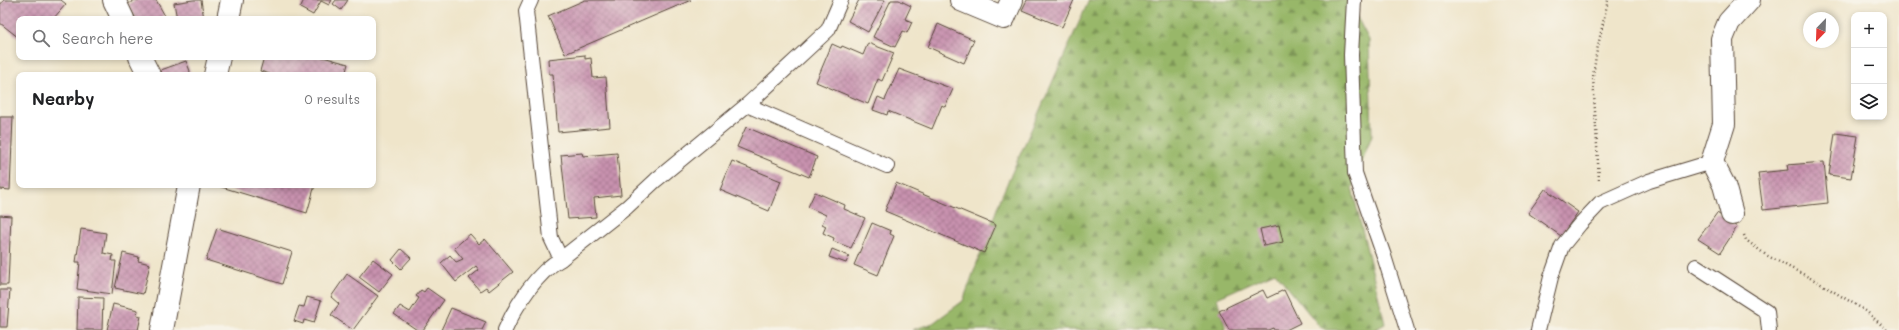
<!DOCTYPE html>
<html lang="en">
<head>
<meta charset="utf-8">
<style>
	body { margin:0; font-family:Mali,sans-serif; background:#f6f6f6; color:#202124 }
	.controls { position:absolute; right:12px; top:12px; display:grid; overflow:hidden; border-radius:8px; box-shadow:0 2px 6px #0003 }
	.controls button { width:36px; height:36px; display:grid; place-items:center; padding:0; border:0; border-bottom:1px solid #e0e0e0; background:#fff; color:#202124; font:20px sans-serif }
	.compass { position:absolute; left:1803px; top:12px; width:36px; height:36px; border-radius:50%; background:#fff; box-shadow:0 2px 6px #0003; rotate:203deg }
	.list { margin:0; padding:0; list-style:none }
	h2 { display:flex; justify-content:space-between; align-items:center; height:52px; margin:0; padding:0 16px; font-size:17px }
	h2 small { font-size:13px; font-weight:400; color:#757577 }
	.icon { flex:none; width:22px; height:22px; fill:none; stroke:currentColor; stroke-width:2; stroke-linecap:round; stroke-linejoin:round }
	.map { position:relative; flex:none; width:1899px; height:330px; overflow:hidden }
	.search { position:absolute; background:#fff; box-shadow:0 2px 6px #0003; left:16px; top:16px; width:360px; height:44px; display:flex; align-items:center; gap:10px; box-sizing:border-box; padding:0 14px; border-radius:8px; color:#757577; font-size:15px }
	.panel { position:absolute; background:#fff; box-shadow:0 2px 6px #0003; left:16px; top:72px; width:360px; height:116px; border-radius:8px }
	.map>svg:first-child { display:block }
	.forest { fill:url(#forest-firs); stroke:#6a7044 }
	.building { fill:url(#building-cross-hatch) }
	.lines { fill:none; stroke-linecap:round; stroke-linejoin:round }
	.lane-casing { stroke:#564638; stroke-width:16 }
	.street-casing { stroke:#564638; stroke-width:24 }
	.secondary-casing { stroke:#564638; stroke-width:24 }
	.path { stroke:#564638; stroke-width:2.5; stroke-dasharray:1 3; stroke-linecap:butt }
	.lane { stroke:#fff; stroke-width:14 }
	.street { stroke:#fff; stroke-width:22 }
	.secondary { stroke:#fff; stroke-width:22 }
</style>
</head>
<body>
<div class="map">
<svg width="1899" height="330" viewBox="0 0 1899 330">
	<defs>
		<pattern id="forest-firs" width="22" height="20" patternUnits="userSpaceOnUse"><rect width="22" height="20" fill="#98b769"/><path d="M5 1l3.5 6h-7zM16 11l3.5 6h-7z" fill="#7d9556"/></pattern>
		<pattern id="building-cross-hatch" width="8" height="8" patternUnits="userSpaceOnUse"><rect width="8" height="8" fill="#c892af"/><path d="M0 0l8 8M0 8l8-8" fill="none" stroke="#a4778e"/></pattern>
	</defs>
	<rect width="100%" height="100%" fill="#f7f3e8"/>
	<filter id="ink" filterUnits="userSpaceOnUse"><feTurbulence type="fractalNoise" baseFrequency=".025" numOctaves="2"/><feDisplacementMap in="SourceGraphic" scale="8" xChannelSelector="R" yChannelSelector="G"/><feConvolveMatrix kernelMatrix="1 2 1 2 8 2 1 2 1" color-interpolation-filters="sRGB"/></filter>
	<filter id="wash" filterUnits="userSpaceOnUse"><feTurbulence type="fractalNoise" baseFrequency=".012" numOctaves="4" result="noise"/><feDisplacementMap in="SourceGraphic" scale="16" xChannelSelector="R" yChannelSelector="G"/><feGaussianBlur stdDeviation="0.9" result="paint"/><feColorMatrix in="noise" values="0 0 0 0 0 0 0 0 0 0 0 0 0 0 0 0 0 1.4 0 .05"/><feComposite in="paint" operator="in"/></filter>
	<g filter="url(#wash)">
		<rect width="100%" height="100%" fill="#efe5ca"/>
		<!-- forest -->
		<path class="forest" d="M1089,0H1348L1369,40L1372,135L1352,188L1385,324L1374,330H1326L1320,327L1275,272L1217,298L1226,330H912L933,323L963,301L1002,195Z"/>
		<g id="blocks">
			<!-- building -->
			<g class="building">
				<path d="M4,0H61L66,4L53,19H19V38L0,23V5Z"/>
				<path d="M135,0H156L165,16L161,19H136L128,4Z"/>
				<path d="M193,0H201L204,19H177L174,3Z"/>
				<path d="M304,0H332L329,5L321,1L313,15L300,8Z"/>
				<path d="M336,0H348L341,10L333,4Z"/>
				<path d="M585,0H691L565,54L548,16Z"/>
				<path d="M859,0H885L868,32L848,21Z"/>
				<path d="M891,0H899L911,6L905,19L912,22L907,33L903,31L895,47L873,37Z"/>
				<path d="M1027,0H1074L1062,27L1022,10Z"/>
				<path d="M938,24L974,40L964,63L928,47Z"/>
				<path d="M868,43L894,53L882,81L878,79L868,104L816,82L832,44L841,48L842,46L863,55Z"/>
				<path d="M585,55V59L591,58L593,78L606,77L610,127L558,132L553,74H549L548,59Z"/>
				<path d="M264,57H323L348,64L345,75H270V74L260,71Z"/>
				<path d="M186,61L190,71L189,75H162L161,70Z"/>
				<path d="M899,69L953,89L945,107L942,105L932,129L888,111L887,115L873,110L878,97L885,100Z"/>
				<path d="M0,117H13L10,190L0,189Z"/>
				<path d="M746,127L817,157L809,177L737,147Z"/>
				<path d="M1835,133L1858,136L1851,178L1829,175Z"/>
				<path d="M582,153L583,156L617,153L621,195L594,198L596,217L568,219L561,155Z"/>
				<path d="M732,161L781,181L769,211L720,190Z"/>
				<path d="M1824,162L1828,203L1763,210L1758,173L1788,170L1787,165Z"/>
				<path d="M896,183L996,225L984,253L885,211Z"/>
				<path d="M215,185H315L307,213Z"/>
				<path d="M1545,189L1578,212L1561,236L1528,213Z"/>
				<path d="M815,192L845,205L844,209L865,218L851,248L833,241L834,238L823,233L826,226L822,224L826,215L808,207Z"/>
				<path d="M1717,213L1737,227L1720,253L1698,239Z"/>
				<path d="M0,215L11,216L8,285H0Z"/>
				<path d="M872,223L891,231L890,234L894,236L878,275L854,265Z"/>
				<path d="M1279,225L1283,242L1264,246L1260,229Z"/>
				<path d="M217,228L292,252L282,284L206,260Z"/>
				<path d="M81,229L106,233L103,253L113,255L112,261H116L112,294L77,289L80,262H76Z"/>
				<path d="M470,234L479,244L485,239L513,272L489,291L486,287L480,291L469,278L479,270L476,266L456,282L441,263L450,255L456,262L463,259L454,248Z"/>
				<path d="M401,249L411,258L401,269L392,260Z"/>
				<path d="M832,249L849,256L846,263L829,257Z"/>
				<path d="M123,253L139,257L138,261L150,264L143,294L115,288Z"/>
				<path d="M373,259L393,274L379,292L359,277Z"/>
				<path d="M347,274L378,296L353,330L331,315L339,304L331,297Z"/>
				<path d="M427,288L444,300L423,330H417L394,314L400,306L410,312L419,298L416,296L421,290L424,292Z"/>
				<path d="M0,290H10L7,327H0Z"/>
				<path d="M1263,290L1267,298L1284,290L1300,323L1286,330H1274L1273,328L1268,330H1229L1219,311Z"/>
				<path d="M78,297L103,298L102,330H77Z"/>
				<path d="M307,297L321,301L314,323L304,320L303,324L294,321L299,306L304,307Z"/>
				<path d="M113,304L138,310L137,315L141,316L138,330H107Z"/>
				<path d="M451,308L486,322L482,330H441Z"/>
			</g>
		</g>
	</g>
	<g filter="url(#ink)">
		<use href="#blocks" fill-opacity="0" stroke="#564638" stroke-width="1"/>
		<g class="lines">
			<!-- lane casing -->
			<g class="lane-casing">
				<g id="lane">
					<path d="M531,0L526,11L551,238L561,259"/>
					<path d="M1354,0L1351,55L1355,173L1384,256L1407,330"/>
					<path d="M747,105L887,166"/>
					<path d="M1696,266L1767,312L1769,330"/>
					<path d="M505,330C516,305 537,272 561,259L627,207L656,180L747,105L828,30L841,0"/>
					<path d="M1538,330L1551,277L1562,246L1580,224L1600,203L1649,181L1712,162"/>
				</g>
			</g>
			<!-- street casing -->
			<g class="street-casing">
				<g id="street">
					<path d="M114,0L123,19"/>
					<path d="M961,0L1004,18L1012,0"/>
					<path d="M140,57L149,75"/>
					<path d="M1732,214L1724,185L1712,162L1724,124L1722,39L1729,22L1749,0"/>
				</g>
			</g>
			<!-- secondary casing -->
			<g class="secondary-casing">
				<g id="secondary">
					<path d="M228,19L232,0"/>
					<path d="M215,75L219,57"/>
					<path d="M162,330L189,185"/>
				</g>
			</g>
			<!-- path -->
			<g class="path">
				<path d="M1599,180L1593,77L1596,55L1608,0"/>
				<path d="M1744,235L1746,240L1766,255L1816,281L1866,311L1887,330"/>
			</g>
			<!-- lane -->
			<use href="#lane" class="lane"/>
			<!-- street -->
			<use href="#street" class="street"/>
			<!-- secondary -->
			<use href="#secondary" class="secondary"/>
		</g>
	</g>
</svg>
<div class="controls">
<button>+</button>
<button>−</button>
<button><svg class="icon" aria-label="layers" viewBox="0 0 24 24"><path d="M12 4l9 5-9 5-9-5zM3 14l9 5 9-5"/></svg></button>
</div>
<svg class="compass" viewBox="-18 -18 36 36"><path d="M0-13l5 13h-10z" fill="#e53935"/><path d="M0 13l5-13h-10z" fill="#757577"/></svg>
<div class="search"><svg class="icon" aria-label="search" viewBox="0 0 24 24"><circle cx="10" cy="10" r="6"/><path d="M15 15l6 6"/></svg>Search here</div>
<section class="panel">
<h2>Nearby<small>0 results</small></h2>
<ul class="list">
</ul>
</section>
</div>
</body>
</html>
